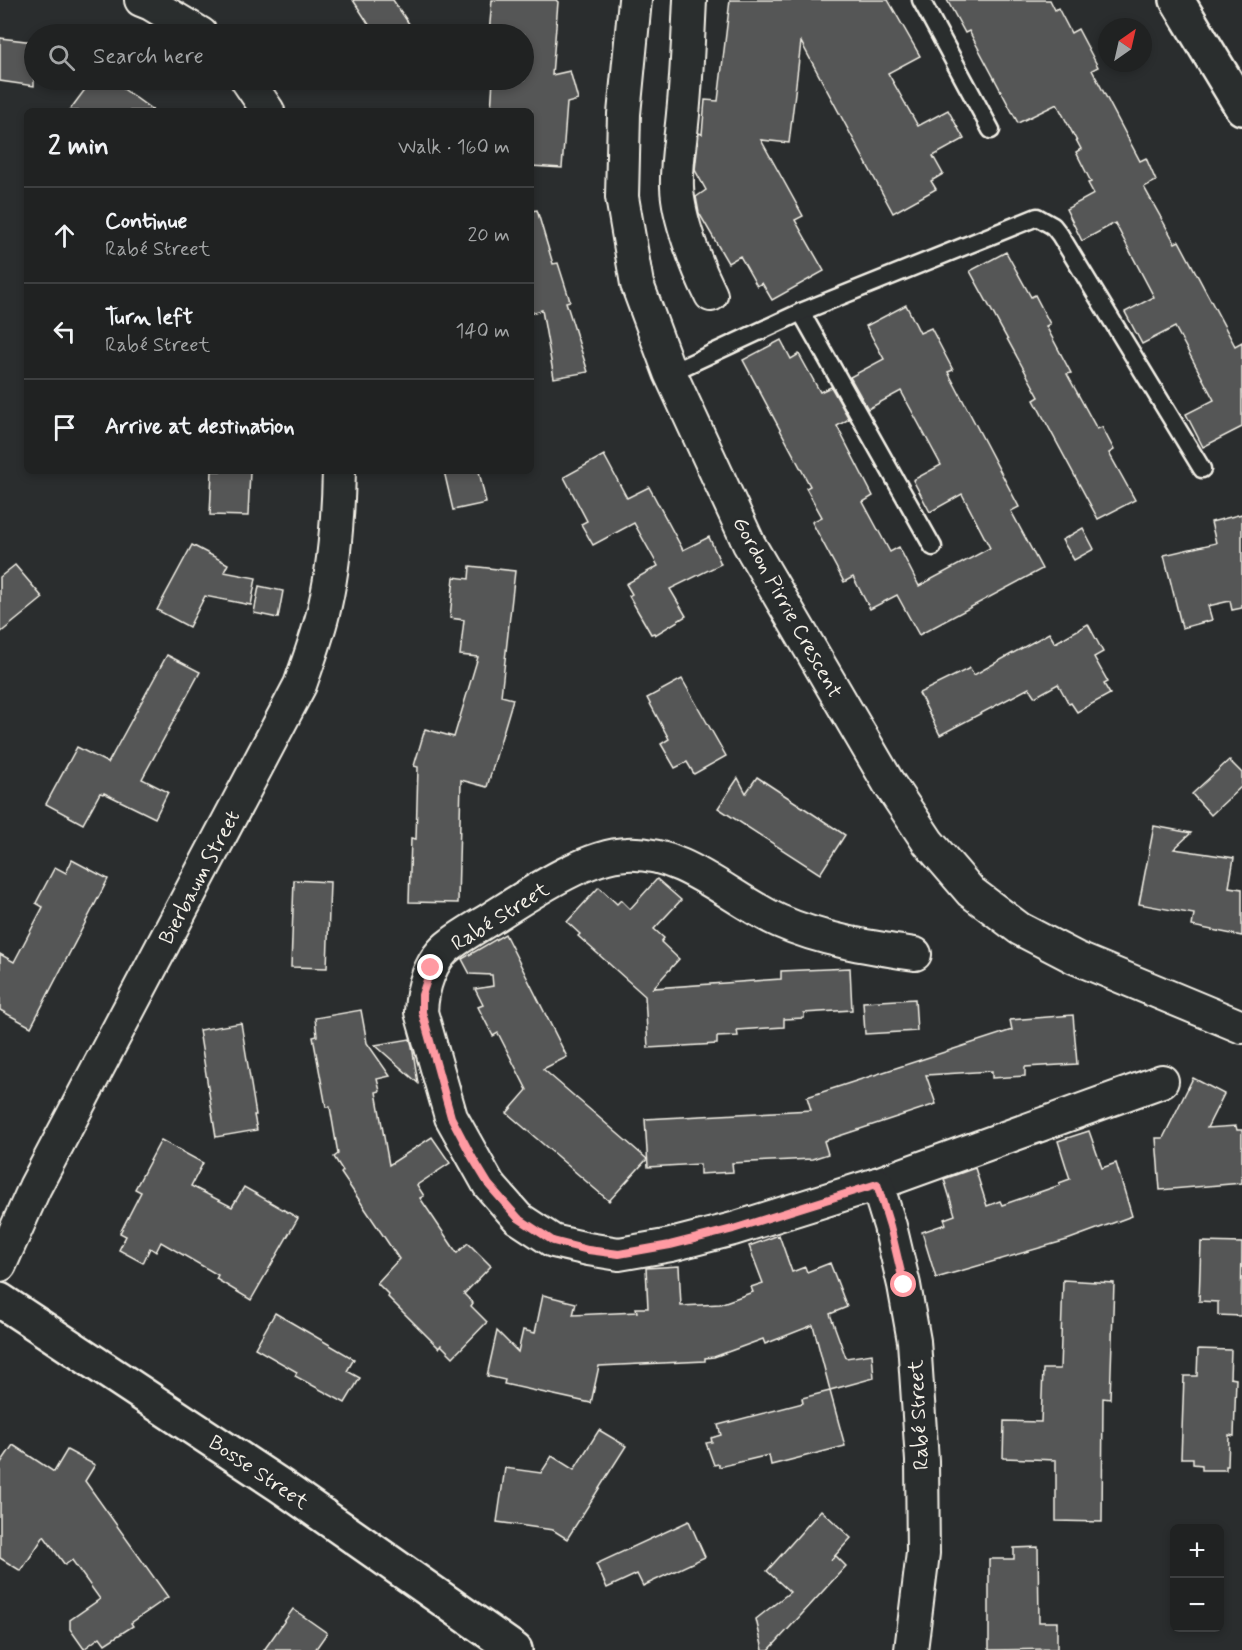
<!DOCTYPE html>
<html lang="en">
<head>
<meta charset="utf-8">
<style>
	body { margin:0; font-family:Mynerve,sans-serif; background:#2d2f2f; color:#f1f3f6 }
	.controls { position:absolute; right:18px; bottom:18px; display:grid; overflow:hidden; border-radius:9px; box-shadow:0 3px 9px #0003 }
	.controls button { width:54px; height:54px; display:grid; place-items:center; padding:0; border:0; border-bottom:2px solid #3d3f40; background:#202222; color:#f1f3f6; font:30px sans-serif }
	.compass { position:absolute; left:1098px; top:18px; width:54px; height:54px; border-radius:50%; background:#202222; box-shadow:0 3px 9px #0003; rotate:34deg }
	.stop { position:absolute; width:18px; height:18px; margin:-14px; border:4px solid #ff9aa2; border-radius:50%; background:#fff }
	.stop.end { background:#ff9aa2; border-color:#fff; box-shadow:0 2px 6px #0008 }
	.list { margin:0; padding:0; list-style:none }
	h2 { display:flex; justify-content:space-between; align-items:center; height:78px; margin:0; padding:0 24px; font-size:26px }
	h2 small { font-size:20px; font-weight:400; color:#a2a4a5 }
	.list li { display:grid; grid-template-columns:39px 1fr auto; gap:18px; align-items:center; box-sizing:border-box; height:96px; padding:0 24px; border-top:2px solid #3d3f40 }
	.list b { display:block; font-size:22px; white-space:nowrap }
	.list p { margin:0; font-size:20px; white-space:nowrap; color:#a2a4a5 }
	.list em { font-size:20px; font-style:normal; color:#a2a4a5 }
	.icon { flex:none; width:33px; height:33px; fill:none; stroke:currentColor; stroke-width:2; stroke-linecap:round; stroke-linejoin:round }
	.map { position:relative; flex:none; width:1242px; height:1650px; overflow:hidden }
	.search { position:absolute; background:#202222; box-shadow:0 3px 9px #0003; left:24px; top:24px; width:510px; height:66px; display:flex; align-items:center; gap:15px; box-sizing:border-box; padding:0 21px; border-radius:33px; color:#a2a4a5; font-size:22px }
	.panel { position:absolute; background:#202222; box-shadow:0 3px 9px #0003; left:24px; top:108px; width:510px; height:366px; border-radius:9px }
	.map>svg:first-child { display:block }
	.building { fill:#555756; stroke:#f4f1e8; stroke-width:1.5 }
	.lines { fill:none; stroke-linecap:round; stroke-linejoin:round }
	.service-casing { stroke:#f4f1e8; stroke-width:21 }
	.minor-casing { stroke:#f4f1e8; stroke-width:36 }
	.tertiary-casing { stroke:#f4f1e8; stroke-width:38 }
	.secondary-casing { stroke:#f4f1e8; stroke-width:38 }
	.service { stroke:#2a2d2e; stroke-width:16 }
	.minor { stroke:#2a2d2e; stroke-width:32 }
	.tertiary { stroke:#2a2d2e; stroke-width:33 }
	.secondary { stroke:#2a2d2e; stroke-width:33 }
	.route { stroke:#ff9aa2; stroke-width:8 }
	.labels { text-anchor:middle; stroke-width:4.5; stroke-linejoin:round; paint-order:stroke }
	.street-label { font-size:21px; fill:#f4f1e8; stroke:#2a2d2e }
</style>
</head>
<body>
<div class="map">
<svg width="1242" height="1650" viewBox="0 0 1242 1650">
	<rect width="100%" height="100%" fill="#2a2d2e"/>
	<filter id="ink" filterUnits="userSpaceOnUse"><feTurbulence type="fractalNoise" baseFrequency=".0167" numOctaves="2"/><feDisplacementMap in="SourceGraphic" scale="12" xChannelSelector="R" yChannelSelector="G"/><feConvolveMatrix kernelMatrix="1 2 1 2 8 2 1 2 1" color-interpolation-filters="sRGB"/></filter>
	<g filter="url(#ink)">
		<!-- building -->
		<g class="building">
			<path d="M353,0H393L416,34H375Z"/>
			<path d="M492,0H556L558,2L552,75L570,71L578,100L567,103L562,168L531,166V111H491L493,80H524V34H489Z"/>
			<path d="M730,0H888L920,56L888,73L918,126L948,110L964,139L933,156L943,174L931,181L936,189L893,213L801,42L789,143L761,140L803,216L795,220L824,271L772,300L762,283L757,286L740,256L728,263L699,213L696,197L706,190L695,170L699,133L702,134L705,100L718,101Z"/>
			<path d="M947,0H1050L1055,10L1058,8L1071,33L1078,29L1098,67L1092,70L1140,161L1146,158L1156,181L1144,187L1175,243L1179,241L1235,346L1242,342V427L1203,447L1186,414L1214,400L1175,327L1142,344L1125,312L1154,297L1115,223L1082,241L1066,209L1094,194L1088,183L1091,182L1076,152L1081,149L1057,104L1018,123L969,31L965,33Z"/>
			<path d="M0,38L34,42V86L0,81Z"/>
			<path d="M92,80H111L154,111H69Z"/>
			<path d="M537,210L553,264L558,263L570,301L566,302L588,372L554,378L542,310L531,313V211Z"/>
			<path d="M1006,252L1031,297L1035,295L1050,324L1046,326L1071,373L1067,374L1097,429L1102,427L1114,450L1109,453L1135,500L1098,519L1034,400L1039,397L970,271Z"/>
			<path d="M906,305L920,333L931,328L953,370L948,372L1019,507L1011,511L1042,569L919,635L897,595L870,609L853,577L844,582L812,522L822,517L806,488L810,486L743,360L781,340L791,359L799,354L820,392L831,387L849,419L837,426L873,496L863,502L890,552L899,547L919,586L990,548L962,494L930,512L913,480L941,465L901,391L868,409L850,377L884,359L866,326Z"/>
			<path d="M604,455L627,498L649,487L683,550L709,537L721,564L670,589L686,616L655,635L654,633L651,634L629,596L632,594L626,584L658,566L634,523L593,545L581,524L587,521L564,477Z"/>
			<path d="M212,471H250L248,516L210,515Z"/>
			<path d="M444,471H479L486,503L453,510Z"/>
			<path d="M1242,514V608L1232,610L1230,601L1208,606L1212,620L1182,628L1164,555L1216,543L1211,522Z"/>
			<path d="M1083,528L1094,549L1074,560L1062,540Z"/>
			<path d="M192,545L228,564L224,572L256,578L251,605L205,596L189,627L157,610Z"/>
			<path d="M15,565L43,598L0,633V577Z"/>
			<path d="M470,566L515,571L501,696L513,699L487,787L461,780L458,903L409,902L411,838L416,839L418,767L414,766L425,729L454,737L478,657L460,655L464,620L450,618L454,577L469,579Z"/>
			<path d="M259,586L283,591L278,618L254,613Z"/>
			<path d="M1088,624L1103,652L1094,657L1108,682L1104,684L1110,694L1077,712L1071,703L1069,704L1058,684L1035,697L1029,688L940,735L919,693L970,668L974,675L1049,633L1055,643Z"/>
			<path d="M167,655L200,672L142,779L168,792L155,818L104,793L103,794L100,793L83,824L46,804L77,747L108,763Z"/>
			<path d="M682,679L726,756L694,774L687,762L675,768L661,744L669,739L647,698Z"/>
			<path d="M1229,760L1242,773V786L1211,815L1192,794Z"/>
			<path d="M757,777L845,835L820,874L718,808L738,778L746,793Z"/>
			<path d="M1154,826L1191,833L1174,849L1234,858L1229,887L1242,889V936L1192,926L1194,914L1139,904Z"/>
			<path d="M72,860L108,879L31,1027L0,1010V954L14,962L43,907L36,903L55,867L66,873Z"/>
			<path d="M657,879L681,900L654,929L664,938L661,942L679,959L653,988L781,979V971L850,968L852,1010L804,1013V1018L784,1019V1027L737,1030L738,1036L717,1037V1044L648,1048L645,996L578,936L580,934L567,922L599,887L617,904L621,900L630,909Z"/>
			<path d="M294,880L330,882L327,968L291,967Z"/>
			<path d="M505,934L567,1057L543,1069L647,1159L609,1201L507,1113L527,1090L498,1033L493,1036L478,1007L483,1005L475,989L493,986L492,975L470,974L462,959Z"/>
			<path d="M915,999L917,1031L865,1034L863,1002Z"/>
			<path d="M361,1010L367,1043L390,1076L377,1079L380,1091L376,1092L389,1165L432,1137L450,1163L417,1185L424,1196L420,1198L457,1253L468,1243L491,1266L464,1294L473,1303L471,1306L487,1322L453,1357L441,1345L439,1348L388,1297L389,1295L377,1283L399,1259L341,1173L343,1171L334,1157L338,1154L330,1107H326L313,1037L317,1036L315,1018Z"/>
			<path d="M1073,1015L1077,1064L1025,1067V1076L992,1078V1071L926,1075L936,1104L824,1141L828,1154L812,1159L732,1163L733,1172L700,1174V1164L648,1167L645,1119L811,1110L807,1097L1012,1030L1010,1020Z"/>
			<path d="M241,1023L256,1115H254L257,1130L216,1137L199,1030Z"/>
			<path d="M410,1039L412,1046L418,1083L375,1045Z"/>
			<path d="M1193,1078L1224,1094L1207,1128L1236,1126L1237,1130H1242V1183L1160,1190L1156,1138H1163Z"/>
			<path d="M1089,1131L1102,1168L1116,1163L1132,1216L1067,1240L936,1278L922,1232L946,1224L944,1219L955,1215L944,1179L975,1168L987,1206L1000,1201L1002,1205L1060,1185L1059,1183L1070,1179L1058,1141Z"/>
			<path d="M161,1140L203,1163L191,1186L232,1207L244,1187L298,1218L251,1300L216,1279L218,1275L161,1242L156,1252L150,1248L143,1263L119,1250L126,1236L120,1233L141,1192L135,1189Z"/>
			<path d="M779,1235L792,1272L805,1267L807,1272L830,1263L847,1307L830,1314L846,1358L872,1354L874,1378L830,1390L813,1325L765,1344L763,1339L714,1357L705,1358V1361L599,1366L591,1403L504,1384L505,1380L487,1376L497,1331L518,1352L523,1330L535,1333L543,1295L576,1303L573,1315L637,1312L636,1308H648L646,1268L679,1266L681,1306L720,1304L753,1292L751,1287L763,1283L749,1246Z"/>
			<path d="M1201,1242L1242,1243L1241,1316L1218,1315V1302L1199,1301Z"/>
			<path d="M1063,1280L1114,1283L1110,1399L1103,1398L1102,1522L1056,1521V1460L1003,1458L1004,1421L1041,1422L1043,1369H1060Z"/>
			<path d="M275,1313L354,1359L347,1371L360,1378L345,1403L295,1376L297,1372L255,1348Z"/>
			<path d="M1198,1349L1231,1350L1230,1378L1236,1379L1234,1436L1229,1435L1228,1466H1226V1470H1202V1465L1193,1464V1458H1181L1184,1376H1197Z"/>
			<path d="M830,1391L845,1446L771,1465L769,1455L719,1467V1464L714,1465L706,1443L712,1442L711,1438L721,1435L718,1425L803,1403L802,1398Z"/>
			<path d="M599,1430L626,1446L567,1539L553,1530L497,1522L505,1468L541,1473L552,1456L574,1470Z"/>
			<path d="M13,1445L54,1472L67,1450L95,1465L85,1481L168,1597L131,1623L133,1626L105,1644L100,1637L84,1649L70,1629V1620L100,1599L72,1560L65,1565L44,1536L21,1571L0,1558V1464Z"/>
			<path d="M821,1510L851,1538L831,1560L836,1556L846,1566L769,1650H763L756,1619L790,1592L767,1571Z"/>
			<path d="M689,1521L705,1557L643,1586L637,1574L607,1588L596,1564Z"/>
			<path d="M1038,1547L1039,1622H1057V1649L989,1650V1559H1014V1548Z"/>
			<path d="M293,1609L327,1633L315,1650H264Z"/>
		</g>
		<g class="lines">
			<!-- service casing -->
			<g class="service-casing">
				<g id="service">
					<path d="M921,0L991,130"/>
					<path d="M801,312L933,547"/>
					<path d="M670,373L801,312L1037,217L1053,226L1060,235L1202,469"/>
				</g>
			</g>
			<!-- minor casing -->
			<g class="minor-casing">
				<g id="minor">
					<path d="M141,0L151,4L201,34"/>
					<path d="M635,0L624,114L622,197L637,284L670,373L749,544L888,782L928,842L971,892L1020,929L1076,958L1242,1027"/>
					<path d="M690,0C688,38 687,76 683,114C681,138 676,163 677,187C678,218 697,267 711,295"/>
					<path d="M247,80L268,111"/>
					<path d="M915,954C869,947 822,940 779,921C730,899 684,851 627,854C586,855 528,895 493,917C479,926 464,934 451,944C430,959 422,988 421,1012L451,1117L489,1185L518,1218L553,1241L588,1249L619,1254L671,1245L733,1229L877,1184L1162,1081"/>
					<path d="M877,1184L890,1226L904,1285L914,1341L922,1461L923,1553L911,1650"/>
					<path d="M0,1265L35,1187L300,685C309,659 319,633 325,605C335,561 338,516 339,471"/>
				</g>
			</g>
			<!-- tertiary casing -->
			<g class="tertiary-casing">
				<path id="tertiary" d="M0,1300L281,1486L515,1650"/>
			</g>
			<!-- secondary casing -->
			<g class="secondary-casing">
				<path id="secondary" d="M1177,0L1242,108"/>
			</g>
			<!-- service -->
			<use href="#service" class="service"/>
			<!-- minor -->
			<use href="#minor" class="minor"/>
			<!-- tertiary -->
			<use href="#tertiary" class="tertiary"/>
			<!-- secondary -->
			<use href="#secondary" class="secondary"/>
		</g>
	</g>
	<g class="lines" filter="url(#ink)">
		<!-- route -->
		<path class="route" d="M431,968L422,995V1012L451,1117L472,1157L489,1185L518,1218L553,1241L588,1250L619,1254L670,1245L733,1229L877,1184L890,1226L904,1285"/>
	</g>
	<g class="labels">
		<!-- street labels -->
		<g class="street-label">
			<text transform="translate(788 607) rotate(61)" y="7">Gordon Pirrie Crescent</text>
			<text transform="translate(199 877) rotate(-62)" y="7">Bierbaum Street</text>
			<text transform="translate(500 916) rotate(-32)" y="7">Rabé Street</text>
			<text transform="translate(918 1415) rotate(-93)" y="7">Rabé Street</text>
			<text transform="translate(259 1472) rotate(34)" y="7">Bosse Street</text>
		</g>
	</g>
</svg>
<div class="controls">
<button>+</button>
<button>−</button>
</div>
<svg class="compass" viewBox="-18 -18 36 36"><path d="M0-13l5 13h-10z" fill="#e53935"/><path d="M0 13l5-13h-10z" fill="#a2a4a5"/></svg>
<div class="stop" style="left:904px;top:1285px"></div>
<div class="stop end" style="left:431px;top:968px"></div>
<div class="search"><svg class="icon" aria-label="search" viewBox="0 0 24 24"><circle cx="10" cy="10" r="6"/><path d="M15 15l6 6"/></svg>Search here</div>
<section class="panel">
<h2>2 min<small>Walk · 160 m</small></h2>
<ul class="list">
<li><svg class="icon" aria-label="ahead" viewBox="0 0 24 24"><path d="M12 20V5M6 11l6-6 6 6"/></svg><div><b>Continue</b><p>Rabé Street</p></div><em>20 m</em></li>
<li><svg class="icon" aria-label="left" viewBox="0 0 24 24"><path d="M17 20v-9H6M10 6l-5 5 5 5"/></svg><div><b>Turn left</b><p>Rabé Street</p></div><em>140 m</em></li>
<li><svg class="icon" aria-label="arrive" viewBox="0 0 24 24"><path d="M6 21V4h12l-3 4 3 4H6"/></svg><div><b>Arrive at destination</b></div></li>
</ul>
</section>
</div>
</body>
</html>
